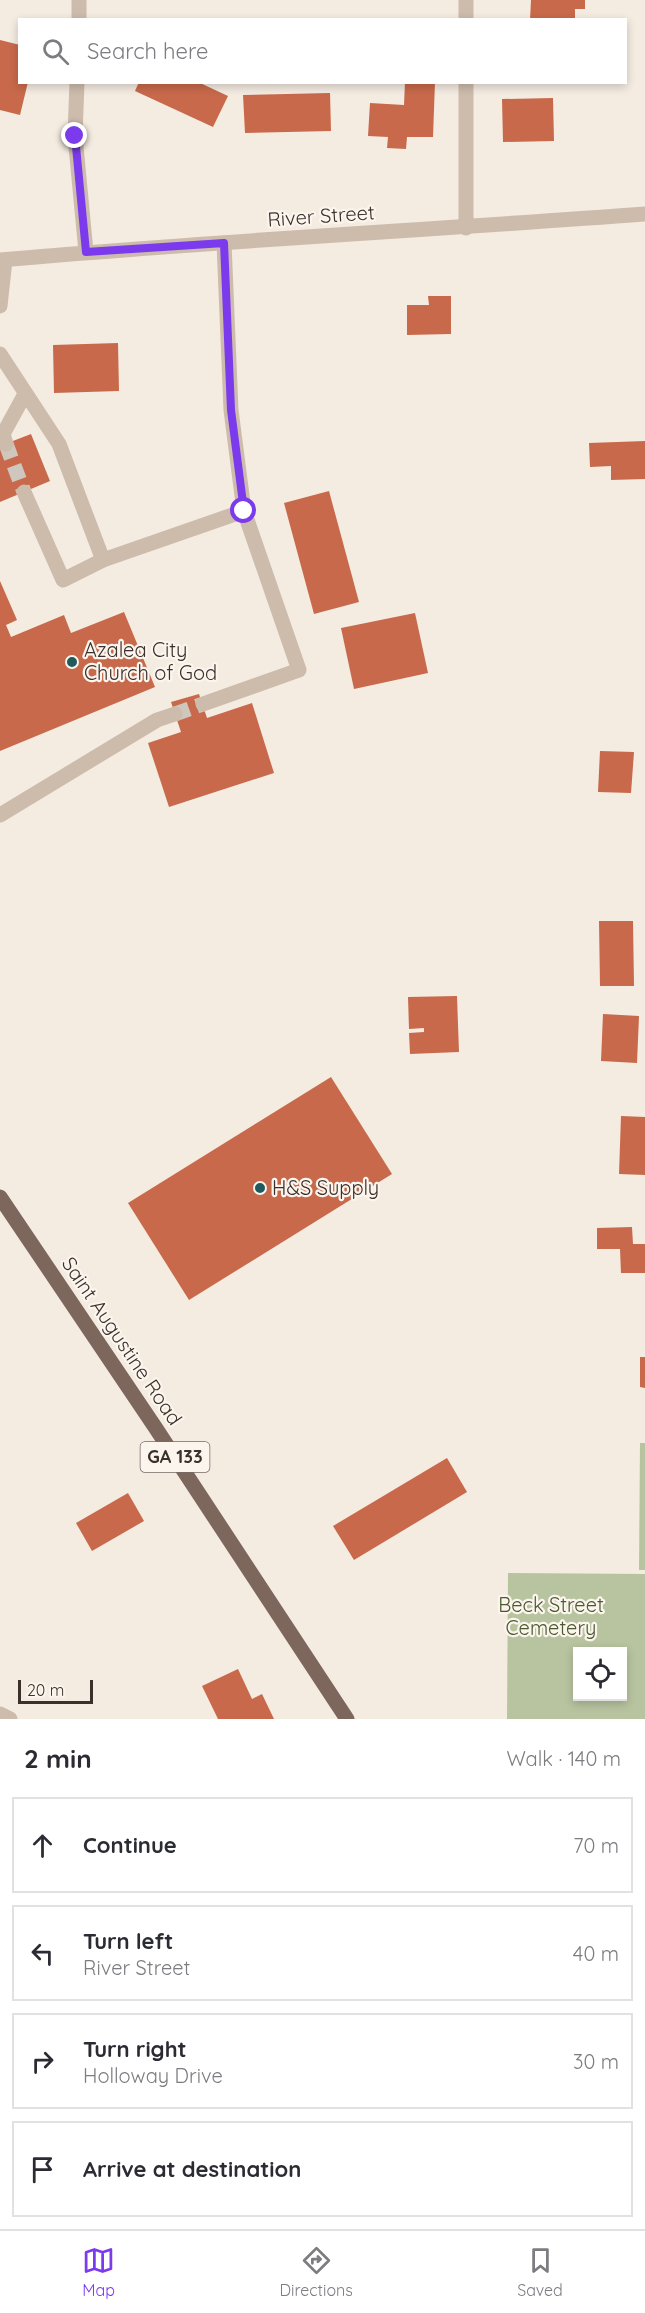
<!DOCTYPE html>
<html lang="en">
<head>
<meta charset="utf-8">
<style>
	body { margin:0; font-family:Quicksand,sans-serif; background:#f2f2f3; color:#2b2b33 }
	.controls { position:absolute; right:18px; bottom:18px; display:grid; overflow:hidden; border-radius:0px; box-shadow:0 3px 9px #0003 }
	.controls button { width:54px; height:54px; display:grid; place-items:center; padding:0; border:0; border-bottom:2px solid #e1e1e2; background:#fff; color:#2b2b33; font:30px sans-serif }
	.scale { position:absolute; left:18px; bottom:15px; width:75px; box-sizing:border-box; padding-left:6px; border:3px solid #3b302b; border-top:0; font-size:16px; line-height:21px; white-space:nowrap; color:#3b302b; -webkit-text-stroke:4px #fbf5ee; paint-order:stroke }
	.stop { position:absolute; width:18px; height:18px; margin:-14px; border:4px solid #7c3aed; border-radius:50%; background:#fff }
	.stop.end { background:#7c3aed; border-color:#fff; box-shadow:0 2px 6px #0008 }
	.list { margin:0; padding:0; list-style:none }
	h2 { display:flex; justify-content:space-between; align-items:center; height:78px; margin:0; padding:0 24px; font-size:26px }
	h2 small { font-size:20px; font-weight:400; color:#7c7c81 }
	.list li { display:grid; grid-template-columns:39px 1fr auto; gap:18px; align-items:center; box-sizing:border-box; height:96px; margin:0 12px 12px; padding:0 12px; border:2px solid #e1e1e2; border-radius:0px }
	.list b { display:block; font-size:22px; white-space:nowrap }
	.list p { margin:0; font-size:20px; white-space:nowrap; color:#7c7c81 }
	.list em { font-size:20px; font-style:normal; color:#7c7c81 }
	.icon { flex:none; width:33px; height:33px; fill:none; stroke:currentColor; stroke-width:2; stroke-linecap:round; stroke-linejoin:round }
	.map { position:relative; flex:none; width:645px; height:1719px; overflow:hidden }
	.search { position:absolute; background:#fff; box-shadow:0 3px 9px #0003; left:18px; right:18px; top:18px; height:66px; display:flex; align-items:center; gap:15px; box-sizing:border-box; padding:0 21px; border-radius:0px; color:#7c7c81; font-size:22px }
	.sheet { height:510px; background:#fff }
	nav { display:flex; justify-content:space-around; align-items:center; box-sizing:border-box; height:84px; border-top:2px solid #e1e1e2; background:#fff; font-size:16px; color:#7c7c81 }
	nav a { display:grid; justify-items:center; gap:3px }
	nav .on { color:#7c3aed }
	.map>svg:first-child { display:block }
	.green { fill:#b8c4a0; fill-rule:evenodd }
	.building { fill:#c8694b }
	.lines { fill:none; stroke-linecap:round; stroke-linejoin:round }
	.minor-tunnel { stroke:#cfc6bd; stroke-width:15; stroke-dasharray:15 8; stroke-linecap:butt }
	.minor { stroke:#cdbbac; stroke-width:15 }
	.major { stroke:#7d675c; stroke-width:15 }
	.route { stroke:#7c3aed; stroke-width:8 }
	.poi-dot { fill:#1f5a5e; stroke:#fbf5ee; stroke-width:2 }
	.labels { text-anchor:middle; stroke-width:4.5; stroke-linejoin:round; paint-order:stroke }
	.shield { fill:#fbf5ee; stroke:#756b66; stroke-width:1.5 }
	.shield-label { font-size:18px; font-weight:bold; fill:#3b302b }
	.street-label { font-size:20px; fill:#3b302b; stroke:#fbf5ee }
	.poi-label { font-size:20px; fill:#3b302b; stroke:#fbf5ee; text-anchor:start }
	.park-label { font-size:20px; fill:#4a5a2e; stroke:#fbf5ee }
</style>
</head>
<body>
<div class="map">
<svg width="645" height="1719" viewBox="0 0 645 1719">
	<rect width="100%" height="100%" fill="#f4ebe1"/>
	<!-- green -->
	<g class="green">
		<path d="M640,1443H645V1570H639Z"/>
		<path d="M508,1573L645,1574V1719H507ZM578,1652H622V1696H578Z"/>
	</g>
	<!-- building -->
	<g class="building">
		<path d="M531,0H585V9H575V20H530Z"/>
		<path d="M0,40L20,45V82H28L20,115L0,110Z"/>
		<path d="M139,82H198L228,96L213,127L135,91Z"/>
		<path d="M405,82H435L433,137H407L406,149L387,148L388,137L368,136L370,103L404,105Z"/>
		<path d="M330,93L331,131L245,133L243,95Z"/>
		<path d="M553,98L554,141L503,142L502,99Z"/>
		<path d="M428,296H451V334L407,335V305H429Z"/>
		<path d="M118,343L119,391L54,393L53,345Z"/>
		<path d="M31,434L50,481L0,502V446Z"/>
		<path d="M645,441V479L611,480V466L590,467L589,443Z"/>
		<path d="M329,491L359,602L314,614L284,503Z"/>
		<path d="M0,581L17,620L6,625L11,637L64,615L71,633L124,612L155,687L0,751Z"/>
		<path d="M415,613L428,673L354,689L341,628Z"/>
		<path d="M199,694L207,718L252,703L274,773L169,807L148,743L181,732L171,702Z"/>
		<path d="M600,751L634,752L631,793L598,792Z"/>
		<path d="M599,921H633L634,986H600Z"/>
		<path d="M457,996L459,1052L410,1054L409,1033L424,1032V1028L409,1029L408,997Z"/>
		<path d="M603,1014L639,1016L637,1063L601,1061Z"/>
		<path d="M331,1077L392,1174L189,1300L128,1203Z"/>
		<path d="M621,1116L645,1117V1175L619,1174Z"/>
		<path d="M632,1227L633,1244H645V1273H621L620,1249H597V1228Z"/>
		<path d="M640,1357H645V1388L640,1387Z"/>
		<path d="M447,1458L467,1492L354,1560L333,1526Z"/>
		<path d="M128,1493L144,1521L92,1551L76,1523Z"/>
		<path d="M238,1669L252,1699L262,1694L274,1719H218L202,1686Z"/>
	</g>
	<g class="lines">
		<!-- minor-tunnel -->
		<g class="minor-tunnel">
			<path d="M6,444L24,492"/>
			<path d="M175,714L203,704"/>
		</g>
		<!-- minor -->
		<g class="minor">
			<path d="M79,20V0"/>
			<path d="M466,20V0"/>
			<path d="M77,82L75,136L86,252"/>
			<path d="M466,228V82"/>
			<path d="M0,260C215,241 430,230 645,214"/>
			<path d="M0,306L5,260"/>
			<path d="M0,354L59,444L103,560L244,511"/>
			<path d="M6,444L3,434L25,394"/>
			<path d="M24,492L63,580L103,560"/>
			<path d="M203,704L299,670L244,511L231,410L224,243"/>
			<path d="M0,815L157,720L175,714"/>
			<path d="M0,1714L10,1719"/>
		</g>
		<!-- major -->
		<path class="major" d="M0,1197L155,1427L347,1719"/>
	</g>
	<g class="lines">
		<!-- route -->
		<path class="route" d="M75,136L86,252L224,243L231,410L244,511"/>
	</g>
	<!-- markers -->
	<g class="poi-dot">
		<circle cx="72" cy="662" r="6"/>
		<circle cx="260" cy="1188" r="6"/>
	</g>
	<g class="labels">
		<!-- shield labels -->
		<rect class="shield" x="140.5" y="1442" width="69" height="30" rx="4.5"/>
		<g class="shield-label">
			<text x="175" y="1463">GA 133</text>
		</g>
		<!-- street labels -->
		<g class="street-label">
			<text transform="translate(321 216) rotate(-4)" y="7">River Street</text>
			<text transform="translate(122 1341) rotate(56)" y="7">Saint Augustine Road</text>
		</g>
		<!-- poi labels -->
		<g class="poi-label">
			<text x="84" y="657">Azalea City<tspan x="84" dy="23">Church of God</tspan></text>
			<text x="272" y="1195">H&amp;S Supply</text>
		</g>
		<!-- park labels -->
		<g class="park-label">
			<text x="551" y="1612">Beck Street<tspan x="551" dy="23">Cemetery</tspan></text>
		</g>
	</g>
</svg>
<div class="controls">
<button><svg class="icon" aria-label="locate" viewBox="0 0 24 24"><circle cx="12" cy="12" r="6"/><path d="M12 2v4M12 18v4M2 12h4M18 12h4"/></svg></button>
</div>
<div class="scale">20 m</div>
<div class="stop" style="left:244px;top:511px"></div>
<div class="stop end" style="left:75px;top:136px"></div>
<div class="search"><svg class="icon" aria-label="search" viewBox="0 0 24 24"><circle cx="10" cy="10" r="6"/><path d="M15 15l6 6"/></svg>Search here</div>
</div>
<section class="sheet">
<h2>2 min<small>Walk · 140 m</small></h2>
<ul class="list">
<li><svg class="icon" aria-label="ahead" viewBox="0 0 24 24"><path d="M12 20V5M6 11l6-6 6 6"/></svg><div><b>Continue</b></div><em>70 m</em></li>
<li><svg class="icon" aria-label="left" viewBox="0 0 24 24"><path d="M17 20v-9H6M10 6l-5 5 5 5"/></svg><div><b>Turn left</b><p>River Street</p></div><em>40 m</em></li>
<li><svg class="icon" aria-label="right" viewBox="0 0 24 24"><path d="M7 20v-9h11M14 6l5 5-5 5"/></svg><div><b>Turn right</b><p>Holloway Drive</p></div><em>30 m</em></li>
<li><svg class="icon" aria-label="arrive" viewBox="0 0 24 24"><path d="M6 21V4h12l-3 4 3 4H6"/></svg><div><b>Arrive at destination</b></div></li>
</ul>
</section>
<nav>
<a class="on"><svg class="icon" aria-label="map" viewBox="0 0 24 24"><path d="M3 6l6-2 6 2 6-2v14l-6 2-6-2-6 2zM9 4v14M15 6v14"/></svg>Map</a>
<a><svg class="icon" aria-label="directions" viewBox="0 0 24 24"><path d="M12 3l9 9-9 9-9-9zM9 14v-3h6M13 9l2 2-2 2"/></svg>Directions</a>
<a><svg class="icon" aria-label="saved" viewBox="0 0 24 24"><path d="M7 4h10v16l-5-4-5 4z"/></svg>Saved</a>
</nav>
</body>
</html>
